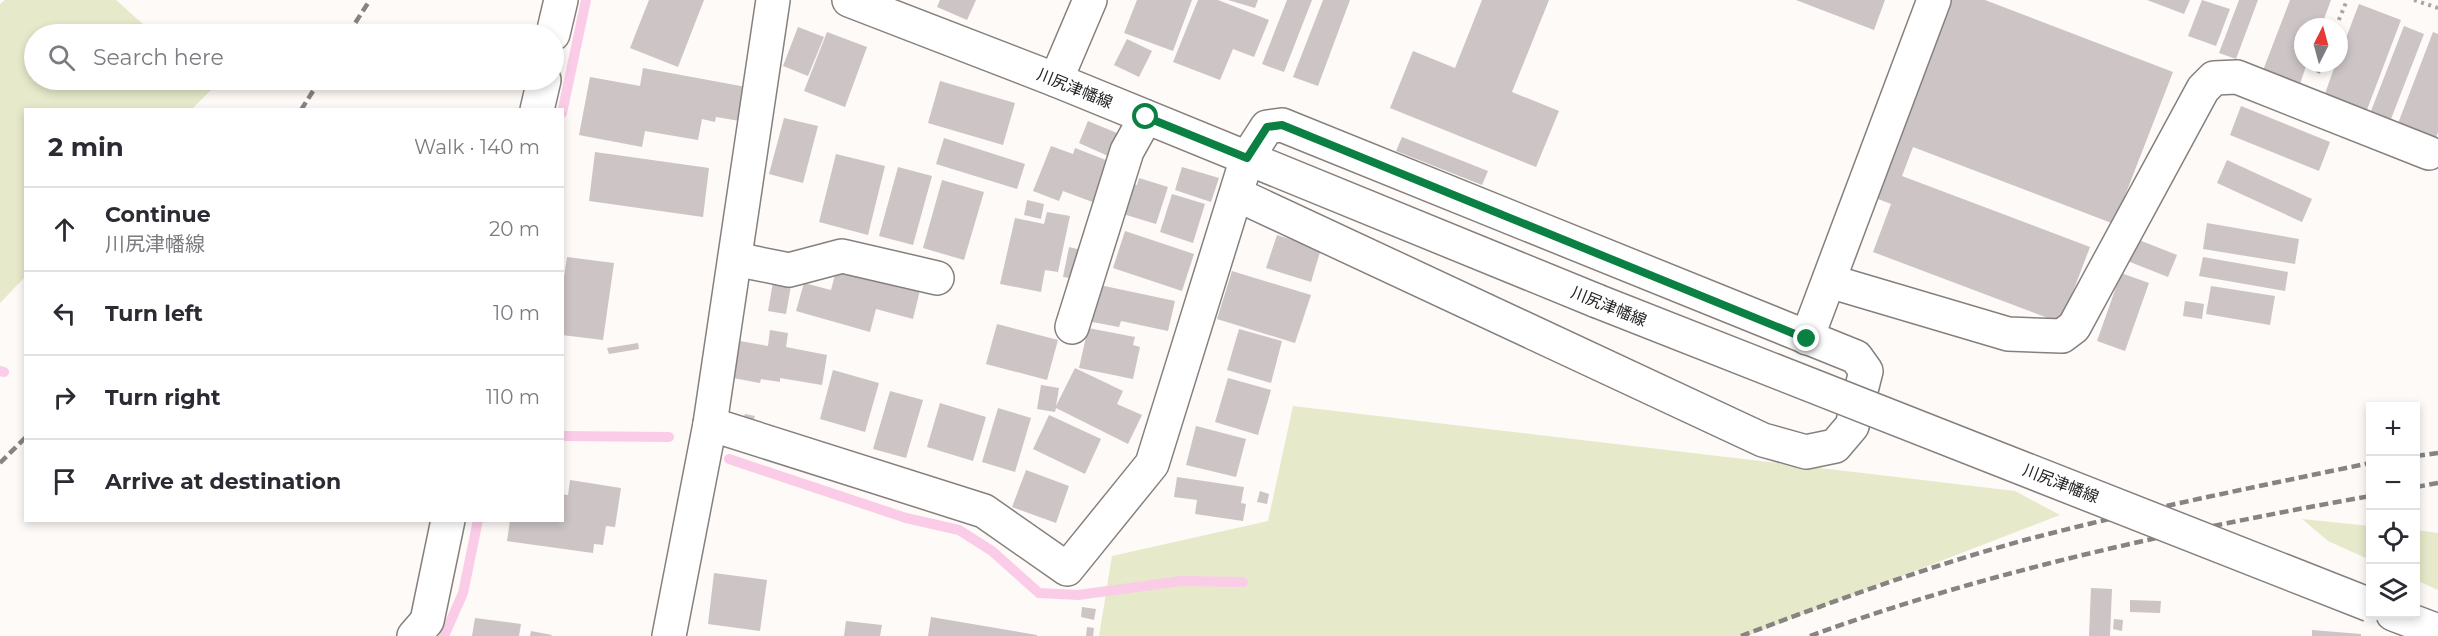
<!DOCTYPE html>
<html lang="en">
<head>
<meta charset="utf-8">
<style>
	body { margin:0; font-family:Montserrat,"Noto Sans JP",sans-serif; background:#f2f2f3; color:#2b2b33 }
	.controls { position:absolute; right:18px; bottom:18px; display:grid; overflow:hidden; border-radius:0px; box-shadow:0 3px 9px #0003 }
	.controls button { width:54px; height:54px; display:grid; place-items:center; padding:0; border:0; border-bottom:2px solid #e1e1e2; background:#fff; color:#2b2b33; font:30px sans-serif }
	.compass { position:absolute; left:2294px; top:18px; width:54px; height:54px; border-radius:50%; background:#fff; box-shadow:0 3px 9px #0003; rotate:6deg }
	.stop { position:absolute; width:18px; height:18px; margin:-14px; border:4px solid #0b8043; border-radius:50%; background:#fff }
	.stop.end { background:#0b8043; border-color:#fff; box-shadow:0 2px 6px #0008 }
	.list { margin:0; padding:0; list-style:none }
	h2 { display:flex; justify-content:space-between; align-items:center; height:78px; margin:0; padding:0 24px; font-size:26px }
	h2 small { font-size:20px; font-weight:400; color:#7c7c81 }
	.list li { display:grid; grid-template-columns:39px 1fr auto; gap:18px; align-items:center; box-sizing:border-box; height:84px; padding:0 24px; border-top:2px solid #e1e1e2 }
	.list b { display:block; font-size:22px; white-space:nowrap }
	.list p { margin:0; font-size:20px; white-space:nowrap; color:#7c7c81 }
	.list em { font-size:20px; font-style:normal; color:#7c7c81 }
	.icon { flex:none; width:33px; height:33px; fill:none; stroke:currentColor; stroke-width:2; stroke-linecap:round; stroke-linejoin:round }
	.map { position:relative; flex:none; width:2438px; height:636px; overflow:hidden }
	.search { position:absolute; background:#fff; box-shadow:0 3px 9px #0003; left:24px; top:24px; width:540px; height:66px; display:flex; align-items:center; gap:15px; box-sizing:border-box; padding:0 21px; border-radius:33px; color:#7c7c81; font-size:22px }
	.panel { position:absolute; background:#fff; box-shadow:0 3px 9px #0003; left:24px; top:108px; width:540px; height:414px; border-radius:0px }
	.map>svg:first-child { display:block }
	.green { fill:#e7e9cb }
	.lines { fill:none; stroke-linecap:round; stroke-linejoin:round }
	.stream { stroke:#fbcce8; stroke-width:10 }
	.building { fill:#ccc4c5 }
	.minor-casing { stroke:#86807d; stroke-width:36 }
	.major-casing { stroke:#86807d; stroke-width:36 }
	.path { stroke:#a8a5a3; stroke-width:4; stroke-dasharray:3 4.5; stroke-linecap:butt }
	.minor { stroke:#fff; stroke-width:33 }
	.major { stroke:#fff; stroke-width:33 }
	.rail { stroke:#868382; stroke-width:4.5; stroke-dasharray:9 4.5; stroke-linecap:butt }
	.major-bridge-casing { stroke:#86807d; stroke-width:36; stroke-linecap:butt }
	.major-bridge { stroke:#fff; stroke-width:33 }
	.route { stroke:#0b8043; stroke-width:8 }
	.labels { text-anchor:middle; stroke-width:5; stroke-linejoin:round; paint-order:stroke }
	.street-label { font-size:16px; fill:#262423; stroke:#fff }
</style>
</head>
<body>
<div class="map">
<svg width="2438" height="636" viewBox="0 0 2438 636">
	<rect width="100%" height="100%" fill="#fefaf8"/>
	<!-- green -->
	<g class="green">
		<path d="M5,0H116L154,34H34V80H202L212,89L192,109L26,110L25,277L0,303V4Z"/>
		<path d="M1293,406L2015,491L2060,515L1747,636H1099L1112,556L1268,521Z"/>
		<path d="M2302,519L2370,526V560L2328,541Z"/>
		<path d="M2416,530L2438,533V590L2416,580Z"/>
	</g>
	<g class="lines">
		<!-- stream -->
		<g class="stream">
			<path d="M562,113L586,0"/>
			<path d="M0,371L4,372"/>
			<path d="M562,436L669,437"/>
			<path d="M729,459L906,518L959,530L992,551L1039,593L1078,595L1181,581L1243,582"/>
			<path d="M444,636L463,593L478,520"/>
		</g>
	</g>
	<!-- building -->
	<g class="building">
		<path d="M649,0H704L678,67L630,48Z"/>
		<path d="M940,0H976L967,20L937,7Z"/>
		<path d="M1137,0H1192L1173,51L1124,33Z"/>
		<path d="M1198,0H1218L1269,20L1254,57L1233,49L1220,80L1173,62Z"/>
		<path d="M1228,0H1258L1255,8Z"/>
		<path d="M1287,0H1312L1284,72L1262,64Z"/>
		<path d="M1323,0H1350L1318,86L1293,77Z"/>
		<path d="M1482,0H1549L1512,92L1559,111L1536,167L1390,108L1413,51L1455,68Z"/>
		<path d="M1796,0H1885L1874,30Z"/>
		<path d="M1948,0H1985L2173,72L2114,224L1913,147L1902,176L2090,247L2061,323L1873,252L1891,204L1873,197Z"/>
		<path d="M2147,0H2190L2184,14Z"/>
		<path d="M2202,0L2230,9L2216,46L2188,36Z"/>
		<path d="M2239,0H2258L2236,59L2219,53Z"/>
		<path d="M2290,0H2331L2321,27H2303V63H2307L2299,87L2262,73Z"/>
		<path d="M2359,4L2401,20L2365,115L2323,99L2336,63H2339V56Z"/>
		<path d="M2404,26L2424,34L2391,119L2371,111Z"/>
		<path d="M798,27L824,37L808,76L783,66Z"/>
		<path d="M827,32L867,47L845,107L804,91Z"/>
		<path d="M2433,32L2438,34V132L2435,141L2397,126Z"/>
		<path d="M1127,39L1152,51L1139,77L1114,65Z"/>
		<path d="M643,68L746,87L740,121L716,117L715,122L702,119L698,140L645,131L642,147L579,135L590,77L640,86Z"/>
		<path d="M940,81L1015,103L1003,145L928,123Z"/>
		<path d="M2241,106L2330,142L2319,171L2230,135Z"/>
		<path d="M784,118L818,126L803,183L769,174Z"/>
		<path d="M1088,121L1117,133L1108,156L1079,143Z"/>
		<path d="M1402,137L1488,171L1482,185L1396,151Z"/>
		<path d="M944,138L1025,164L1017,189L936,164Z"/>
		<path d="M1051,146L1073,154L1075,148L1111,162L1095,203L1063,191L1059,201L1033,191Z"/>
		<path d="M595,152L709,168L703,217L589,201Z"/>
		<path d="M836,154L885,166L868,235L819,222Z"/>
		<path d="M2227,160L2312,199L2302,222L2217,183Z"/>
		<path d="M898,167L932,176L913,245L879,236Z"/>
		<path d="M1182,167L1219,178L1211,202L1175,190Z"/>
		<path d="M1139,178L1168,187L1156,224L1123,214L1133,184L1137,185Z"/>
		<path d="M942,180L984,192L964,260L923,248Z"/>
		<path d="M1172,194L1205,204L1193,243L1160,232Z"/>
		<path d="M1027,200L1044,204L1041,219L1024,215Z"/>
		<path d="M1047,212L1070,216L1058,272L1045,270L1041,292L1000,284L1015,218L1044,224Z"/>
		<path d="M2207,223L2299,239L2295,264L2203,249Z"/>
		<path d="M1125,231L1194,254L1182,291L1113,268Z"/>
		<path d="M1277,235L1321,249L1311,282L1266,268Z"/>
		<path d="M2134,238L2177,255L2168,277L2125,260Z"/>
		<path d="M1069,247L1086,251L1080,280L1063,277Z"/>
		<path d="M567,257L614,263L603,340L562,335V290Z"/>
		<path d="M2203,257L2288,272L2285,291L2199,276Z"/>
		<path d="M837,267L920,290L913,319L876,309L870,332L796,311L804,283L831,290Z"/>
		<path d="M1232,271L1311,295L1295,343L1217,319Z"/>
		<path d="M2121,273L2149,283L2125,351L2097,341Z"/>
		<path d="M774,276L792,280L786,314L768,311Z"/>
		<path d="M1095,284L1175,301L1168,331L1121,321L1119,327L1087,321Z"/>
		<path d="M2211,286L2275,296L2270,325L2206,314Z"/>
		<path d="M2185,301L2204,304L2202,319L2183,316Z"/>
		<path d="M997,324L1058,340L1047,380L986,364Z"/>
		<path d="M1088,328L1135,337L1133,345L1140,347L1133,379L1079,368Z"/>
		<path d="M1239,329L1282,341L1271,383L1227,370Z"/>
		<path d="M770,330L788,333L786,347L827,355L822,385L780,378V382L761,379L760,383L733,378L740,341L768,346Z"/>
		<path d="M638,343L639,349L609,354L607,348Z"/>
		<path d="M1075,368L1123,391L1117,404L1142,415L1128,444L1056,408L1055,412L1037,409L1041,385L1059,388L1056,406Z"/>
		<path d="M833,370L879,383L865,432L820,419Z"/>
		<path d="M1228,378L1271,390L1258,435L1215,422Z"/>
		<path d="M890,391L923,400L906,458L873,449Z"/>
		<path d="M940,403L986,417L973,461L927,447Z"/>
		<path d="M998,408L1031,418L1015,472L982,462Z"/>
		<path d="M745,414L755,416L752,424L742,421Z"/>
		<path d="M1049,415L1101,439L1085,474L1033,449Z"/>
		<path d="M1196,426L1246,439L1236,477L1186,465Z"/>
		<path d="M1026,470L1069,486L1056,523L1012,507Z"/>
		<path d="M1177,477L1244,487L1241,503L1246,504L1243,521L1195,514L1197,500L1174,497Z"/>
		<path d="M570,480L621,488L615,527L606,526L603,545L594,544L593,553L507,541L510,520H562V494L568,495Z"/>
		<path d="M1260,491L1269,494L1267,504L1257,502Z"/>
		<path d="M714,573L767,580L760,631L708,624Z"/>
		<path d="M2091,588L2112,589L2110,636H2089Z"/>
		<path d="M2130,600L2161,601L2160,613L2130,612Z"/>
		<path d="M1082,607L1096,609L1094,620L1081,617Z"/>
		<path d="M931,617L1037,635V636H928Z"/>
		<path d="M475,618L521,624L519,636H472Z"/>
		<path d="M2114,619L2123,620L2122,631L2113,629Z"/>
		<path d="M846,621L882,625L880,636H844Z"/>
		<path d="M1087,627L1094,628L1093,636H1086Z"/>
		<path d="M2312,630L2361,634V636H2312Z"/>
		<path d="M531,631L552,635L551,636H530Z"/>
	</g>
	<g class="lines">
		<!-- minor casing -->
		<g class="minor-casing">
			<g id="minor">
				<path d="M553,34L561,0"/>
				<path d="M1056,80L1090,0"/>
				<path d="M537,110L544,80"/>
				<path d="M735,259L789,270L842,256L937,278"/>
				<path d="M1829,281L2008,334L2062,336L2074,327L2203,89L2214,78L2237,77L2429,153"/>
				<path d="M1072,327L1127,151L1146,117"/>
				<path d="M1807,338L1934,0"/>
				<path d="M710,424L984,511L1067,569L1152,464L1247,158L1267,127L1282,125L1856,357L1866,371L1852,426L1835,446L1806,452L1763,440L1236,194"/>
				<path d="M414,636L427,621L448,520"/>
				<path d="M669,636L710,424L773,0"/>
			</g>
		</g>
		<!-- major casing -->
		<g class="major-casing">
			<g id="major">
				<path d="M849,0L1056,80L1597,301"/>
				<path d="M2393,614L2438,631"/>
			</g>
		</g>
		<!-- path -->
		<g class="path">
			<path d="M2414,0L2438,8"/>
			<path d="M2336,27L2347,0"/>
			<path d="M2318,73L2322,63"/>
		</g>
		<!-- minor -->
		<use href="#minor" class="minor"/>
		<!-- major -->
		<use href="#major" class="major"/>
		<!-- rail -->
		<g class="rail">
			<path d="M348,34L370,0"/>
			<path d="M301,110L320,80"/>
			<path d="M2416,456L2438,453"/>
			<path d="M0,463L26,437"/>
			<path d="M2416,487L2438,483"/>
			<path d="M1741,636C1834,601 1929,566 2025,540C2139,510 2255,487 2370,463"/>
			<path d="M1810,636C1991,570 2181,530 2370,496"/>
		</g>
		<!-- major-bridge casing -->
		<g class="major-bridge-casing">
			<path id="major-bridge" d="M1597,301L2370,605"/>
		</g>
		<!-- major-bridge -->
		<use href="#major-bridge" class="major-bridge"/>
	</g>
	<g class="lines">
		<!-- route -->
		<path class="route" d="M1146,117L1247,158L1267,127L1282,125L1807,339"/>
	</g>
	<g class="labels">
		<!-- street labels -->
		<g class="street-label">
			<text transform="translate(1075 88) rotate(22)" y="6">川尻津幡線</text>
			<text transform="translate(1609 306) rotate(22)" y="6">川尻津幡線</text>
			<text transform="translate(2061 483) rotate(21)" y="6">川尻津幡線</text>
		</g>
	</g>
</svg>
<div class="controls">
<button>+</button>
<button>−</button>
<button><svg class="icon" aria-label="locate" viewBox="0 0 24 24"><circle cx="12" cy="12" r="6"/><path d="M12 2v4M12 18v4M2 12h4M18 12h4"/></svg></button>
<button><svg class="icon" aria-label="layers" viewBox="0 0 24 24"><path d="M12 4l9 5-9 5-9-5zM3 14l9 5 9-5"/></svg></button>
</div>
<svg class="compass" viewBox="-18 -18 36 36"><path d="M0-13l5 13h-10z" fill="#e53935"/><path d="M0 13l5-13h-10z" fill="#7c7c81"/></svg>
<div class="stop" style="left:1146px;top:117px"></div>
<div class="stop end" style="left:1807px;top:339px"></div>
<div class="search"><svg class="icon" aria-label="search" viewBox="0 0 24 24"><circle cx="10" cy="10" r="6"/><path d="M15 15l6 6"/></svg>Search here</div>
<section class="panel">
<h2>2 min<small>Walk · 140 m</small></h2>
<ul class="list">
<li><svg class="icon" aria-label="ahead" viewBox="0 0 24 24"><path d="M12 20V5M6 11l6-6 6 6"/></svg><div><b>Continue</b><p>川尻津幡線</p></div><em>20 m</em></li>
<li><svg class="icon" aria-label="left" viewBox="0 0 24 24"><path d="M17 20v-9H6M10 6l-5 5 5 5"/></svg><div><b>Turn left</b></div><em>10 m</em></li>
<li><svg class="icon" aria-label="right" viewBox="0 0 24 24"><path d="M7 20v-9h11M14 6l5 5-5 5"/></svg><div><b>Turn right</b></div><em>110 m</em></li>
<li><svg class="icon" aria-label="arrive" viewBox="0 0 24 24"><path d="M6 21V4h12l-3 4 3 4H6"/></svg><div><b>Arrive at destination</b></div></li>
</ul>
</section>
</div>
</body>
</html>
